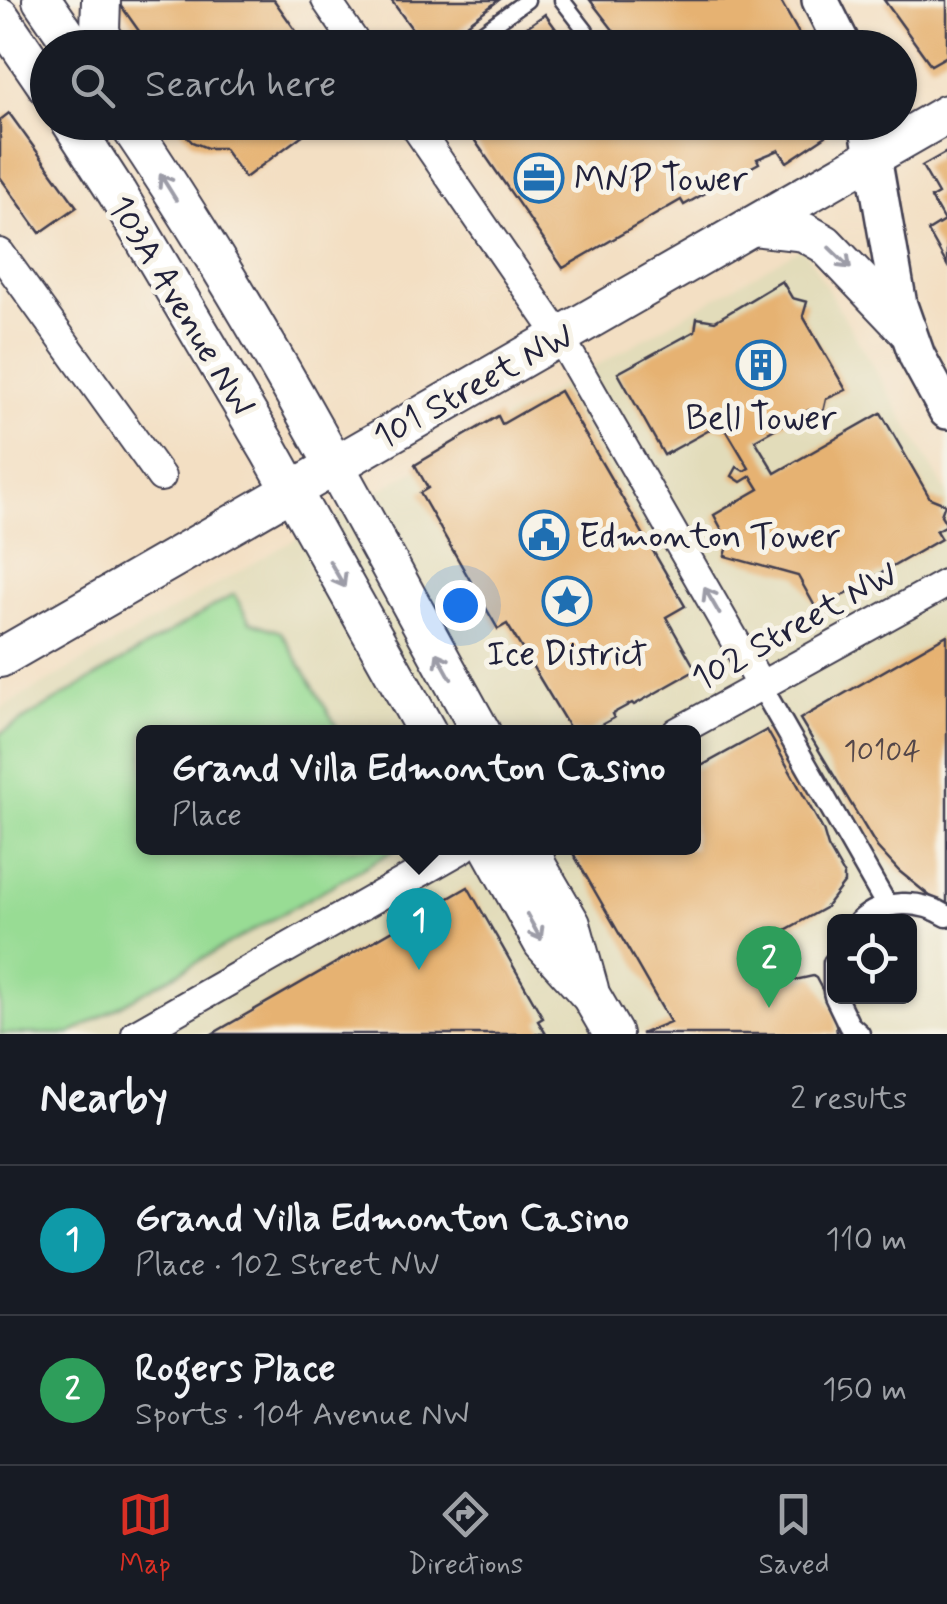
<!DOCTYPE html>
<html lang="en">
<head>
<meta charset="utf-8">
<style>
	body { margin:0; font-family:Mynerve,sans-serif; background:#20242c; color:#f1f3f6 }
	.controls { position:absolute; right:30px; bottom:30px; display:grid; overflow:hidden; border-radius:15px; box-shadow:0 2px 8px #0004 }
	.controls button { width:90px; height:90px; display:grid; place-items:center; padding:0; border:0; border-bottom:2px solid #363941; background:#171b24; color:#f1f3f6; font:50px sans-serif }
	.you { position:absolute; left:460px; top:605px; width:35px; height:35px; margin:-25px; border:8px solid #fff; border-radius:50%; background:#1a73e8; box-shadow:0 0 0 15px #1a73e833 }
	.badge { display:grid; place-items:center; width:65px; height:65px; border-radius:50%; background:#d93025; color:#fff; font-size:32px; font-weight:700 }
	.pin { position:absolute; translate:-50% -82px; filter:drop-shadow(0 2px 5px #0008) }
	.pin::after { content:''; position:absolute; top:52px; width:35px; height:30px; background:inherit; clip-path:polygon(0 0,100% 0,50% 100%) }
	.popup { position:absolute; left:136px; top:725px; width:565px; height:130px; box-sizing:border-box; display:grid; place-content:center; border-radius:15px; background:#171b24; filter:drop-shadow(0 2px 8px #0005); font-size:32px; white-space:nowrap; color:#9ea1a6 }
	.popup b { font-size:38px; color:#f1f3f6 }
	.popup::after { content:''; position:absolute; left:50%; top:100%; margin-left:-20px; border:20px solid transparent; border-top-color:#171b24 }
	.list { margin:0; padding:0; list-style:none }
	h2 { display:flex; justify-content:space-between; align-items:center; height:130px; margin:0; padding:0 40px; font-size:42px }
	h2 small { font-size:32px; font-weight:400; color:#9ea1a6 }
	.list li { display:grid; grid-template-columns:65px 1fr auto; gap:30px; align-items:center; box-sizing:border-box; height:150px; padding:0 40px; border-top:2px solid #363941 }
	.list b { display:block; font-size:38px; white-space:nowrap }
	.list p { margin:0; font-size:32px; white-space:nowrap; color:#9ea1a6 }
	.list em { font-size:32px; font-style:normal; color:#9ea1a6 }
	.icon { flex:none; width:55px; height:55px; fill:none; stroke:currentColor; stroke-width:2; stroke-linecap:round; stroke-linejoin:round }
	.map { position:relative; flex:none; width:947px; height:1034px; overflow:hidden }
	.search { position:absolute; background:#171b24; box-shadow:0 2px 8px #0004; left:30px; right:30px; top:30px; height:110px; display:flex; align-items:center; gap:25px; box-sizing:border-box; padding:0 35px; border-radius:55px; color:#9ea1a6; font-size:38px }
	.sheet { height:430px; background:#171b24 }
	nav { display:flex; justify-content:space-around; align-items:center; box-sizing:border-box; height:140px; border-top:2px solid #363941; background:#171b24; font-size:28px; color:#9ea1a6 }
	nav a { display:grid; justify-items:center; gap:5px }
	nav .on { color:#d93025 }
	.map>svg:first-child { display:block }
	.built { fill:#e2dcba; fill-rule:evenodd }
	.green { fill:#98dc94; stroke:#5d7f68; stroke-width:2.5 }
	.building { fill:#e6b272 }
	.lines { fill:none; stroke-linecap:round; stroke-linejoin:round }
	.service-casing { stroke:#413e4f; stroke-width:19 }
	.pedestrian-casing { stroke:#413e4f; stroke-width:25 }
	.minor-casing { stroke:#413e4f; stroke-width:32 }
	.tertiary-casing { stroke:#413e4f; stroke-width:40 }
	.secondary-casing { stroke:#413e4f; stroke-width:42 }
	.service { stroke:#fff; stroke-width:14 }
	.pedestrian { stroke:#fff; stroke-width:20 }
	.minor { stroke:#fff; stroke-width:28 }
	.tertiary { stroke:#fff; stroke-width:35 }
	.secondary { stroke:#fff; stroke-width:38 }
	.oneway { stroke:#9c9ca7 }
	.labels { text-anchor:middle; stroke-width:10; stroke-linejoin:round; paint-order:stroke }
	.number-label { font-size:30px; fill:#534649 }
	.poi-label { font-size:35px; fill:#22223b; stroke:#f7f3e8; text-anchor:start }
	.street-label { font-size:35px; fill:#22223b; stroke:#f7f3e8 }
</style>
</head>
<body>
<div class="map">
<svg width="947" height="1034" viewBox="0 0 947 1034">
	<rect width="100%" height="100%" fill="#f7f3e8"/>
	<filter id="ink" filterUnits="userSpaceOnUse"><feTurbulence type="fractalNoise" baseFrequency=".01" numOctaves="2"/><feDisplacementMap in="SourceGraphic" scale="20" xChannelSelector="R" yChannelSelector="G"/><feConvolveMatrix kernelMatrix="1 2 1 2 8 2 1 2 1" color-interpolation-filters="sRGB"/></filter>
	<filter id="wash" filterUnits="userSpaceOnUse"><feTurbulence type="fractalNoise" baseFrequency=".0048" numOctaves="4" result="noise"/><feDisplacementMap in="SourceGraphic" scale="40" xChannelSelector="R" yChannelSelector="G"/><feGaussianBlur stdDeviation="2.25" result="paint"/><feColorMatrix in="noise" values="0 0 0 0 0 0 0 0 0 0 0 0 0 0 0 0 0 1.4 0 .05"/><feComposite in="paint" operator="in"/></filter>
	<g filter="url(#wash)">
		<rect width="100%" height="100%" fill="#f3dfc3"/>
		<!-- built -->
		<path class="built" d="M803,247L947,493V1034H0V709ZM144,732H694V848H144ZM834,922H910V996H834Z"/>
		<!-- green -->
		<path class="green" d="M234,594L250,622L281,632L340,732H144V848H398L70,1034H0V734Z"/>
		<g id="blocks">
			<!-- building -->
			<g class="building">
				<path d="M117,0H274L308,48H151Z"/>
				<path d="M391,0H499L435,48H426Z"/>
				<path d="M590,0H780L807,48H627Z"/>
				<path d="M884,0H947V56L931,65Z"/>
				<path d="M545,14L570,48H497L541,17Z"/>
				<path d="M9,113L77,207L40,233L0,177V120Z"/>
				<path d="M174,122H320L245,178L223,148H207L192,142Z"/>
				<path d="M462,122H822L826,136L787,162L779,150L757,159L759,163L735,176L733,172V178L709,191L704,187L707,192L684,205L681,200L563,268Z"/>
				<path d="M947,152V265L928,231L944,221L931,198L938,194L922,166Z"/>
				<path d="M782,281L792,298L807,302L803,316L846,390L826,399L823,412L809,410L755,440L775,473L881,413L930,498L945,504L941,515L947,525L936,531L941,539L817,610L798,576L725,556L729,543L714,515L759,489L751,476L741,482L732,476L737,467L744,471L749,468L727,431L715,427L664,455L618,373L695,331L697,318L715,321Z"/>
				<path d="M560,391L685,606L666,617L696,670L634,705L632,703L612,714L614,718L588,732H572L507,624L498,629L420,493L428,488L415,465L498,416L502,424Z"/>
				<path d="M947,635V910L899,871L877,847L800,719Z"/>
				<path d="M767,730L823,830L828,847L844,875V883L825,908L771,938L758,951L772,985L813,976L816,978L835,1014L837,1034H641L670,1022L570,848H694V770Z"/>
				<path d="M468,887L543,1018L538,1021L546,1034H212Z"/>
			</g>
		</g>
	</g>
	<g filter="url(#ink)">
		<use href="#blocks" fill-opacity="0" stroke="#413e4f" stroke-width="2.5"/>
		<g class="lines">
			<!-- service casing -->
			<g class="service-casing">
				<g id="service">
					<path d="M562,0L586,31"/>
					<path d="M461,48L527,0"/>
				</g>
			</g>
			<!-- pedestrian casing -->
			<g class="pedestrian-casing">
				<g id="pedestrian">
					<path d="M761,686L887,906"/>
					<path d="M859,922C883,899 920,899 947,916"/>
					<path d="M834,963V992"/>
					<path d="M835,996L849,1025L859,1034"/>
				</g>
			</g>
			<!-- minor casing -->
			<g class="minor-casing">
				<g id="minor">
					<path d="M326,0L359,48"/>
					<path d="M412,122L560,337L761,686"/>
					<path d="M0,253L161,477"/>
					<path d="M677,732L947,583"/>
					<path d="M136,1034L463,848"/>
				</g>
			</g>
			<!-- tertiary casing -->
			<g class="tertiary-casing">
				<g id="tertiary">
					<path d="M820,0L844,48"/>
					<path d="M867,122L899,305L917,356L947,411"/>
				</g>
			</g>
			<!-- secondary casing -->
			<g class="secondary-casing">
				<g id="secondary">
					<path d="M42,0L75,48"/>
					<path d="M101,0L100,30L106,48"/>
					<path d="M0,17L48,87"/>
					<path d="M71,122L117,193L269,450L427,732"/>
					<path d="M127,122C260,317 367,527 481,732"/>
					<path d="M752,226L804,232L825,244L907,330"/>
					<path d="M0,658L947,114"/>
					<path d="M490,848L543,943L591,996L613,1034"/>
					<path d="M532,848L537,866L571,924L589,989"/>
				</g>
			</g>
			<!-- service -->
			<use href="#service" class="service"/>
			<!-- pedestrian -->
			<use href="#pedestrian" class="pedestrian"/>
			<!-- minor -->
			<use href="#minor" class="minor"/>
			<!-- tertiary -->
			<use href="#tertiary" class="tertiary"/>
			<!-- secondary -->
			<use href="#secondary" class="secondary"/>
		</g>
		<!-- one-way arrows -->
		<defs><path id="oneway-shaft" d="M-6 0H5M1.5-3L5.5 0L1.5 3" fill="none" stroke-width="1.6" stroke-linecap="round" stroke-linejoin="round" transform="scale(2.5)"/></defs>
		<g class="oneway">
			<use href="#oneway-shaft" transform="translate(168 187) rotate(-122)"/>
			<use href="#oneway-shaft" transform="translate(840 258) rotate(44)"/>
			<use href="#oneway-shaft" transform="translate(337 574) rotate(60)"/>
			<use href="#oneway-shaft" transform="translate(712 601) rotate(-120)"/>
			<use href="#oneway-shaft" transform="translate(444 666) rotate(-119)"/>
			<use href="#oneway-shaft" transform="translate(534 927) rotate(61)"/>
		</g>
	</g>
	<!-- icons -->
	<defs>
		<g id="office-ring" transform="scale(2.5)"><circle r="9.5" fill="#f7f3e8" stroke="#1f6fb2" stroke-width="1.5"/><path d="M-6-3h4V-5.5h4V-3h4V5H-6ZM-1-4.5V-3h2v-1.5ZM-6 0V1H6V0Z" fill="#1f6fb2"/></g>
		<g id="building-ring" transform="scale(2.5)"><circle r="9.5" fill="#f7f3e8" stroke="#1f6fb2" stroke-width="1.5"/><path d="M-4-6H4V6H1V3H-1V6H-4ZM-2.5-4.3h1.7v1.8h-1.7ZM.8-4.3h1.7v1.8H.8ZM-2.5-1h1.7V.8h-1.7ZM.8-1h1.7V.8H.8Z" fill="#1f6fb2"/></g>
		<g id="civic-ring" transform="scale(2.5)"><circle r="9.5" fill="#f7f3e8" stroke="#1f6fb2" stroke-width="1.5"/><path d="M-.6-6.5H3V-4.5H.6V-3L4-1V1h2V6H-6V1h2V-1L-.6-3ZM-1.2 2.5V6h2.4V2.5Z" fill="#1f6fb2"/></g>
		<g id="sight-ring" transform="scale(2.5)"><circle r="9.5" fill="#f7f3e8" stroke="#1f6fb2" stroke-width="1.5"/><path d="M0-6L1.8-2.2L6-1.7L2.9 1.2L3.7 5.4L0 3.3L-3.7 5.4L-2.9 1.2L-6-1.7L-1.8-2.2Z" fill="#1f6fb2"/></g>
	</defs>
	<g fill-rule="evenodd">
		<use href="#office-ring" x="539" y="178"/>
		<use href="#building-ring" x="761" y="365"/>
		<use href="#civic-ring" x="544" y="535"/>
		<use href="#sight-ring" x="567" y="601"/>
	</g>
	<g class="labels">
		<!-- number labels -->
		<g class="number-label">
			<text x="882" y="760">10104</text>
		</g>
		<!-- poi labels -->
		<g class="poi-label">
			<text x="574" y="190">MNP Tower</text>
			<text x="761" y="429" text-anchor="middle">Bell Tower</text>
			<text x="579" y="547">Edmonton Tower</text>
			<text x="567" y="665" text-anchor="middle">Ice District</text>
		</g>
		<!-- street labels -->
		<g class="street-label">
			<text transform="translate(182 305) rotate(59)" y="12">103A Avenue NW</text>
			<text transform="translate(473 385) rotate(-29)" y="12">101 Street NW</text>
			<text transform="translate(794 625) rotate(-29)" y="12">102 Street NW</text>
		</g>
	</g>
</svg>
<div class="controls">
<button><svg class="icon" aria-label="locate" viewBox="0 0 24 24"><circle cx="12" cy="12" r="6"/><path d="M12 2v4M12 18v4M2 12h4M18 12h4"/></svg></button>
</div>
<div class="you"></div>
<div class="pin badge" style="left:419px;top:970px;background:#0f9aa8">1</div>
<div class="popup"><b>Grand Villa Edmonton Casino</b>Place</div>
<div class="pin badge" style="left:769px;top:1008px;background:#2e9e5b">2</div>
<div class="search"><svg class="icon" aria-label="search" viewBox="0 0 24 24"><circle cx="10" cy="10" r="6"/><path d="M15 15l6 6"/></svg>Search here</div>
</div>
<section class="sheet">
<h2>Nearby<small>2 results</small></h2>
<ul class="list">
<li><span class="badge" style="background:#0f9aa8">1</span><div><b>Grand Villa Edmonton Casino</b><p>Place · 102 Street NW</p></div><em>110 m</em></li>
<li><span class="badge" style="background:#2e9e5b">2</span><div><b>Rogers Place</b><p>Sports · 104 Avenue NW</p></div><em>150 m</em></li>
</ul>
</section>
<nav>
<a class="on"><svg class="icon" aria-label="map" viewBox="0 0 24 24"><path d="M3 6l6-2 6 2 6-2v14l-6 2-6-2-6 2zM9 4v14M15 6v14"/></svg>Map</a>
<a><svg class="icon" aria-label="directions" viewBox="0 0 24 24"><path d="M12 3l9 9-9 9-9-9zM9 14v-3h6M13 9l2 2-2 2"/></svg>Directions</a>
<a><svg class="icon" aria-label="saved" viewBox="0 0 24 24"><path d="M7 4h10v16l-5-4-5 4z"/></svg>Saved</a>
</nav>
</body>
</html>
